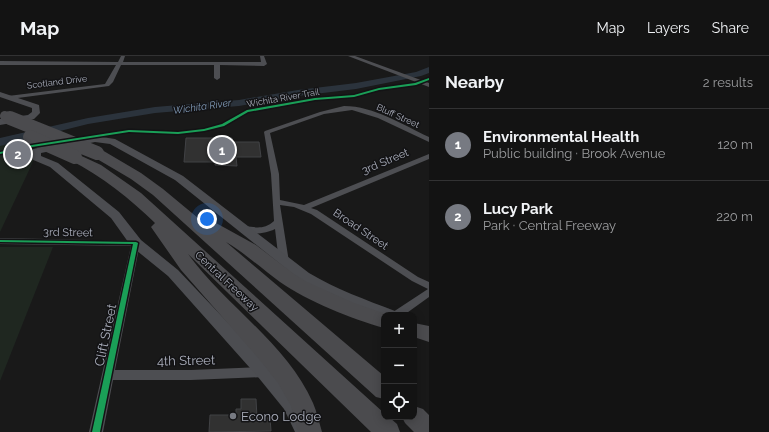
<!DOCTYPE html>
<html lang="en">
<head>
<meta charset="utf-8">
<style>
	body { margin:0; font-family:Raleway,sans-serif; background:#202021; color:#f1f3f6 }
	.controls { position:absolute; right:12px; bottom:12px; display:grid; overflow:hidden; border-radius:8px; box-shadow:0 2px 10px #0003 }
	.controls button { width:36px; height:36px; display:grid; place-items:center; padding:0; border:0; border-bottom:1px solid #323233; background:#131313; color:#f1f3f6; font:20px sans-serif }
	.you { position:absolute; left:207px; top:163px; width:14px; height:14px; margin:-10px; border:3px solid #fff; border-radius:50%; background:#1a73e8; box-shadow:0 0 0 6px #1a73e833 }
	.badge { display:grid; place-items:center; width:26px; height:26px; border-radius:50%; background:#777a82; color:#fff; font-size:13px; font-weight:700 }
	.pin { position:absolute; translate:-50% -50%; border:2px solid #fff; box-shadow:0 1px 4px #0006 }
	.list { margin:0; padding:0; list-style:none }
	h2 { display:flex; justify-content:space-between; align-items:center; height:52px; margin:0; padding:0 16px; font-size:17px }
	h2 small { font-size:13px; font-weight:400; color:#9d9ea0 }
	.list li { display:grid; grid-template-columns:26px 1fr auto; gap:12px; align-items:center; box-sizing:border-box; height:72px; padding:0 16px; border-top:1px solid #323233 }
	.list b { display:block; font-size:15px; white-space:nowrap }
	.list p { margin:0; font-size:13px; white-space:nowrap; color:#9d9ea0 }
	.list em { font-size:13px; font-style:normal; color:#9d9ea0 }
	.icon { flex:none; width:22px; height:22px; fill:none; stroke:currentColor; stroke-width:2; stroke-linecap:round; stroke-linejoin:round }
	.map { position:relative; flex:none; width:429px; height:376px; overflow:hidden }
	header { display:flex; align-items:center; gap:24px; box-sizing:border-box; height:56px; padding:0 20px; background:#131313; border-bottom:1px solid #323233 }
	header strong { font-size:19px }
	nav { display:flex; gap:22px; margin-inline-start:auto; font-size:14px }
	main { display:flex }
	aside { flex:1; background:#131313 }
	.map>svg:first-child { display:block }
	.green { fill:#1f2720 }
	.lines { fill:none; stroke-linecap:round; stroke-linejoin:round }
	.river { fill:#2b333c; fill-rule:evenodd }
	.building { fill:#313131; stroke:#414245 }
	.minor { fill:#4d4e52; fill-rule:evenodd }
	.secondary { fill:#4c4d51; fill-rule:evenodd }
	.motorway { fill:#4b4b4e; fill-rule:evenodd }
	.motorway-bridge-far1 { stroke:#4b4b4e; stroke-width:10 }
	.motorway-bridge { stroke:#4b4b4e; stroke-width:14 }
	.cycleway-casing { stroke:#131315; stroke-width:3 }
	.cycleway { fill:#1a9f57; fill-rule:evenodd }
	.poi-dot { fill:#777a82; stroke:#131315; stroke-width:1.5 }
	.labels { text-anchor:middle; stroke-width:3; stroke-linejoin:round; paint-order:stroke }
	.far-street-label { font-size:9px; fill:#aaaebb; stroke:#131315 }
	.far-water-label { font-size:10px; font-style:italic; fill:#809ab7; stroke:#131315 }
	.street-label { font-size:11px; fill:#aaaebb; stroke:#131315 }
	.near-street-label { font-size:13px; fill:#aaaebb; stroke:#131315 }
	.near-poi-label { font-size:13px; fill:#aaaebb; stroke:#131315; text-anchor:start }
</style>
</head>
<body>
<header>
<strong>Map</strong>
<nav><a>Map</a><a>Layers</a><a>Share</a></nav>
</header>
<main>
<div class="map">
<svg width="429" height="376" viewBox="0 0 429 376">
	<rect width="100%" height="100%" fill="#191919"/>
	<!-- green -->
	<g class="green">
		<path d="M11,83L37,95L32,108L0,176V86Z"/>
		<path d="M0,191H53L0,325Z"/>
	</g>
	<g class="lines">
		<!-- river -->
		<path class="river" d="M429,11V17L421,20L356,33L298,40L239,50L155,57L88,68L0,90V82L88,62L155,51L239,44L298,34L356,27L416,16Z"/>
	</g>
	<!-- building -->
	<g class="building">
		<path d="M186,82H232L233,86H259L261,101H236L237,110L215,109V106H184Z"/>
		<path d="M241,343H256L257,362H270L271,375L209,376L210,359H236V353H241Z"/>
	</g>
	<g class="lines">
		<!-- minor -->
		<g class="minor">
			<path d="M121,0H125L123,6H261L260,0H264L267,8L264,10L220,9V22L217,24L214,22V9H121L113,26L109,30L10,43L7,41L8,40L105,28L116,9H0V5L118,6Z"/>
			<path d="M348,0H355L429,27V31Z"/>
			<path d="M344,50C374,50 403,69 429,81V86L378,62L352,54L324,58L270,77L279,118L280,144L304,149L429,98V103L311,152L317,154L418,221L429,226V241L404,259H392L393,256L428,233L412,225L311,158L294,151L280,149L289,206L284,209L279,206L275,173C266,178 247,180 239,173C247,166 260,178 274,165L271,118L264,76L265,75L320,56Z"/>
			<path d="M0,182L139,185L140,187L115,314H191L264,311L268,313L270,316L268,319L264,321L191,324H113L103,376H89L131,190L0,188Z"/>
		</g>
		<!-- secondary -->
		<g class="secondary">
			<path d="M0,36L39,49L40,57L34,63L0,69V63L28,59L32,56V52L0,41Z"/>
			<path d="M95,80L115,83L183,120L309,217C336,233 366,244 395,255L398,259H384V263C355,251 326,240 299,223L175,124L110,88L95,86L41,97V100L58,107L119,156L141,184L178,214L270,311L297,343L313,376H295L284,353L258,321L168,220L131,190L111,162L50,111L31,103L30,101L33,93Z"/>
		</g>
		<!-- motorway -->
		<g class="motorway">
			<path d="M97,93L102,94L141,117L163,133L204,167L210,165L216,167L256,189L294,218L307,226L354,247L389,259H384V272C352,263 307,245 280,226C262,213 246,198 226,186L384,320V343L376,341L153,139L131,123L92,100L90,97L92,94Z"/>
			<path d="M75,97L101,109L141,137L384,357V361H389L397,368L400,376H371L188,198C225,249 287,288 313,347C317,356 319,366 322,376H298L291,350L278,327L259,303L181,214L151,171L155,167C129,142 103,121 70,104L68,101L70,98Z"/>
			<path d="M414,267L429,270V286L414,281Z"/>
			<path d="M414,350L423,353L429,359V376H414L405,367L402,361H414Z"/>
		</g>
		<!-- motorway-bridge-far1 -->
		<path class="motorway-bridge-far1" d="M5,60L12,63"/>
		<!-- motorway-bridge -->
		<g class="motorway-bridge">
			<path d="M10,62L97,97"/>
			<path d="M30,81L75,101"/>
		</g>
		<!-- cycleway casing -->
		<g class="cycleway-casing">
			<g id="cycleway">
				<path d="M429,22V24L416,29L379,34L354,41L315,44L248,56L224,70L204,75L178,78L129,76L32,91L0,98V96L32,89L129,74L178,76L204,73L222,68L247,54L315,42L354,39L379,32L415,27Z"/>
				<path d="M0,184L136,186L138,187L100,376H92L133,188L0,186Z"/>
			</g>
		</g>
		<!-- cycleway -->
		<use href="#cycleway" class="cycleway"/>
	</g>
	<!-- markers -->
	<circle class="poi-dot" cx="233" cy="360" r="4"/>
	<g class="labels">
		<!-- far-street labels -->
		<g class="far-street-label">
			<text transform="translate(57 26) rotate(-7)" y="3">Scotland Drive</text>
			<text transform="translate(283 42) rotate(-10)" y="3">Wichita River Trail</text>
			<text transform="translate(398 60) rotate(24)" y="3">Bluff Street</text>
		</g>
		<!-- far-water labels -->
		<g class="far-water-label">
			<text transform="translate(202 50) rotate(-8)" y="4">Wichita River</text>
		</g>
		<!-- street labels -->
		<g class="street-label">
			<text transform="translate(385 105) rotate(-23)" y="4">3rd Street</text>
			<text transform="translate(361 173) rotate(34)" y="4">Broad Street</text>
			<text transform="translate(68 176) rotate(1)" y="4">3rd Street</text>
			<text transform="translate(227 225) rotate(43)" y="4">Central Freeway</text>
		</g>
		<!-- near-street labels -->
		<g class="near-street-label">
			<text transform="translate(105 279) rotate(-78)" y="5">Clift Street</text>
			<text transform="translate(186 304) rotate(-1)" y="5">4th Street</text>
		</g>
		<!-- near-poi labels -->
		<g class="near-poi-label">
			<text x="241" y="365">Econo Lodge</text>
		</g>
	</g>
</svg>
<div class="controls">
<button>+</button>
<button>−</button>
<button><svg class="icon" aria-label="locate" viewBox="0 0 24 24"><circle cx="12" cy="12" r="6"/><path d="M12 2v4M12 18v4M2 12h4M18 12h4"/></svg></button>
</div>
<div class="you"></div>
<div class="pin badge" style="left:222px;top:94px">1</div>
<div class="pin badge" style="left:18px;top:98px">2</div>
</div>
<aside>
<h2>Nearby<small>2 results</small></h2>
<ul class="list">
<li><span class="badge">1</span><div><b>Environmental Health</b><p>Public building · Brook Avenue</p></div><em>120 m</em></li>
<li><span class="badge">2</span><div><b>Lucy Park</b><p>Park · Central Freeway</p></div><em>220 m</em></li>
</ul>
</aside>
</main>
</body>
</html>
